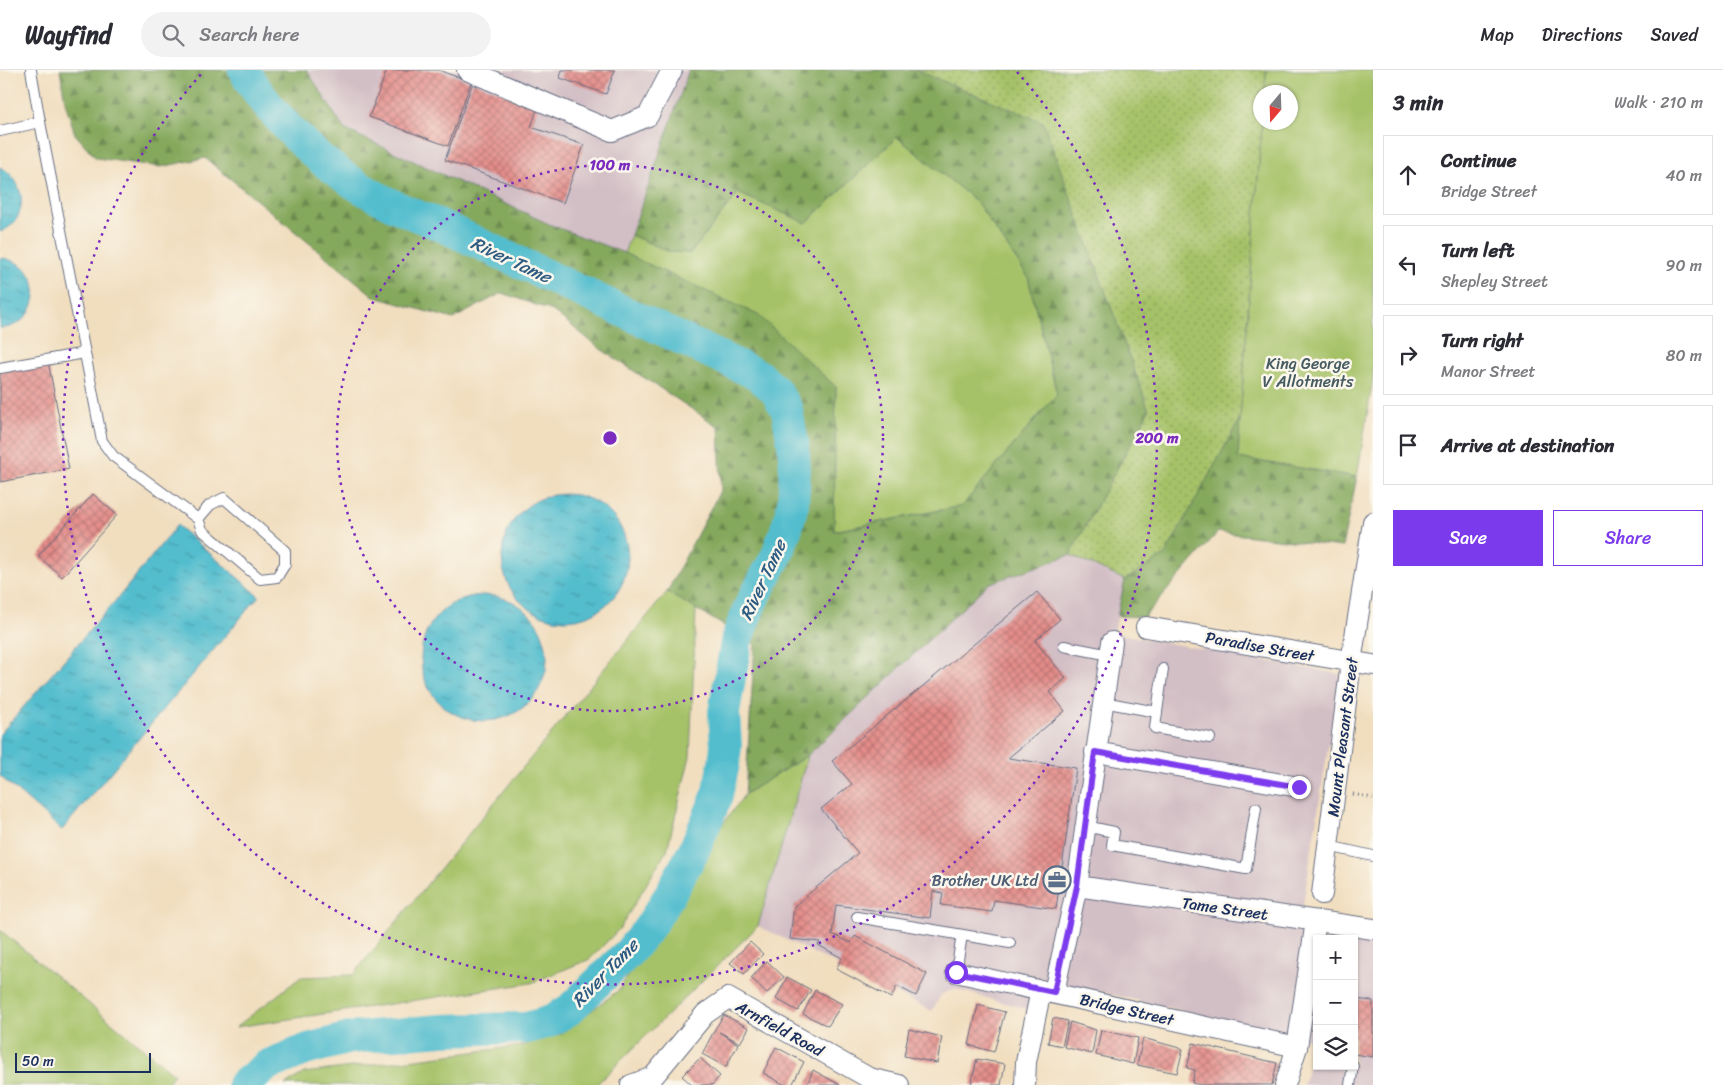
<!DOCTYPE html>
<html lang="en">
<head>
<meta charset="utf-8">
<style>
	body { margin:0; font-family:Sriracha,sans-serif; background:#f2f2f3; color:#2b2b33 }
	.controls { position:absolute; right:15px; bottom:15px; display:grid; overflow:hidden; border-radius:0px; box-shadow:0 1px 4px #0004 }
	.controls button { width:45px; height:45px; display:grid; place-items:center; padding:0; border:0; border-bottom:1px solid #e1e1e2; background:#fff; color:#2b2b33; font:25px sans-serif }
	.compass { position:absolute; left:1253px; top:15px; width:45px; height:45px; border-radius:50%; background:#fff; box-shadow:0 1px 4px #0004; rotate:199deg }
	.scale { position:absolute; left:15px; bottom:12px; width:136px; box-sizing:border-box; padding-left:5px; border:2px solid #1b2f5e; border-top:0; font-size:14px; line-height:18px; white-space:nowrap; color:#1b2f5e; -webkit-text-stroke:4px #fbf7ec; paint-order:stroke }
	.stop { position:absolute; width:15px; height:15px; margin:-11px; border:4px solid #7c3aed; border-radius:50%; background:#fff }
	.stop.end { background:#7c3aed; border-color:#fff; box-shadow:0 1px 5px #0008 }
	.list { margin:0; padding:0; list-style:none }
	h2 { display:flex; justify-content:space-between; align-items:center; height:65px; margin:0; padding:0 20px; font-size:21px }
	h2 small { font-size:16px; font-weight:400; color:#7c7c81 }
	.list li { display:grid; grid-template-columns:32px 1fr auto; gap:15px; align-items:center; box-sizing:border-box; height:80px; margin:0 10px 10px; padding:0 10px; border:1px solid #e1e1e2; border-radius:0px }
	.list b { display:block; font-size:19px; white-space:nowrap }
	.list p { margin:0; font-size:16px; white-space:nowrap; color:#7c7c81 }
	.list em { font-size:16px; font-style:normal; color:#7c7c81 }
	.actions { display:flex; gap:10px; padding:15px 20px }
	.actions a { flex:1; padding:11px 0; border:1px solid #7c3aed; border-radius:0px; text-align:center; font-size:18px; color:#7c3aed }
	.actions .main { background:#7c3aed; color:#fff }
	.icon { flex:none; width:28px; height:28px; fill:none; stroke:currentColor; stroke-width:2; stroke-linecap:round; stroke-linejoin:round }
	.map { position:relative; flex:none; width:1373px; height:1015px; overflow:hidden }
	header { display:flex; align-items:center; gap:30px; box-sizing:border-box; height:70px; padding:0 25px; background:#fff; border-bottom:1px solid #e1e1e2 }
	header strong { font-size:24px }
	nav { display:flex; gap:28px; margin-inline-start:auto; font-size:18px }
	.search { width:350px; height:45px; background:#f2f2f3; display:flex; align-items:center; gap:12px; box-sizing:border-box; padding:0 18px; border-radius:28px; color:#7c7c81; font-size:19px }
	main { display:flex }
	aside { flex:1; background:#fff }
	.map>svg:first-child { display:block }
	.industrial { fill:#d2bec5; fill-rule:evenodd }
	.green { fill:#a6c268; stroke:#607863 }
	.forest { fill:url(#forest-firs); stroke:#506c5d }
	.park { fill:url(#park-dots); stroke:#607863 }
	.water { fill:url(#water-ripples); stroke:#377696 }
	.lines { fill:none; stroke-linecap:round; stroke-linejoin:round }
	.river { stroke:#53bdce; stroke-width:32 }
	.building { fill:url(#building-cross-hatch) }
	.service-casing { stroke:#666c80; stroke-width:12 }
	.minor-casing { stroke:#666c80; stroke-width:22 }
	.path { stroke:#666c80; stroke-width:3; stroke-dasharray:1 4; stroke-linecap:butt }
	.service { stroke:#fff; stroke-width:10 }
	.minor { stroke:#fff; stroke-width:20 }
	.route { stroke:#7c3aed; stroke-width:6 }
	.ring { fill:none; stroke:#7b2cbf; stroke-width:2.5; stroke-dasharray:2.5 5 }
	.labels { text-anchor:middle; stroke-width:5; stroke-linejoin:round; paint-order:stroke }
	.park-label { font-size:16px; fill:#455b61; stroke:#fbf7ec }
	.street-label { font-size:16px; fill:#1b2f5e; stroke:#fbf7ec }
	.service-label { font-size:16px; fill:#4e5e75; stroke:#fbf7ec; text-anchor:end }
	.water-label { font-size:18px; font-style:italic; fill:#2c5a80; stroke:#fbf7ec }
	.centre { fill:#7b2cbf; stroke:#fbf7ec; stroke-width:2.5 }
	.ring-label { font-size:15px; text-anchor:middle; font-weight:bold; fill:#7b2cbf; stroke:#fbf7ec; stroke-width:5; stroke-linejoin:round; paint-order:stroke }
</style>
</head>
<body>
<header>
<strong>Wayfind</strong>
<div class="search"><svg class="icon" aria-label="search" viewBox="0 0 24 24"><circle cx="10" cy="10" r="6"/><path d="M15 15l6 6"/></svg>Search here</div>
<nav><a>Map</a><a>Directions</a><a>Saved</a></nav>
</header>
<main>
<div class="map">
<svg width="1373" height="1015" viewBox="0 0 1373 1015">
	<defs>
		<pattern id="forest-firs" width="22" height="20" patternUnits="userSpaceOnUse" patternTransform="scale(1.25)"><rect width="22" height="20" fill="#84a85c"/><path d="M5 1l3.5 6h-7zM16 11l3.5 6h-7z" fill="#6b894f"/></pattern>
		<pattern id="park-dots" width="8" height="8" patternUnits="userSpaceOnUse" patternTransform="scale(1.25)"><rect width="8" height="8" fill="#a6c268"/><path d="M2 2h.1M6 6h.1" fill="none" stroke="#869e59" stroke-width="1.8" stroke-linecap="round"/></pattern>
		<pattern id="water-ripples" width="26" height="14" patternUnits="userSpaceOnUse" patternTransform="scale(1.25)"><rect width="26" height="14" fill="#53bdce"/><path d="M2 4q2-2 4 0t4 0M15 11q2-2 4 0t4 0" fill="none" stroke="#449aaa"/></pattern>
		<pattern id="building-cross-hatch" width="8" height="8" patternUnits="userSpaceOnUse" patternTransform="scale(1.25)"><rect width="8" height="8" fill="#e48c89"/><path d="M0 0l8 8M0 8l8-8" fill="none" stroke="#b87373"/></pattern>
	</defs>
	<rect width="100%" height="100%" fill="#fbf7ec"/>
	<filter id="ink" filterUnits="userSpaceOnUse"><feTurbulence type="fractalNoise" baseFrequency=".02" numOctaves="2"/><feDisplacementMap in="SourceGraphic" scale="10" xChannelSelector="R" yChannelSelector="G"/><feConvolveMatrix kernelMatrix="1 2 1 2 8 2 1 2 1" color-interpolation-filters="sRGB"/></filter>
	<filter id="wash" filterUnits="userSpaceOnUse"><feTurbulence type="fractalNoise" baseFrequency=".0096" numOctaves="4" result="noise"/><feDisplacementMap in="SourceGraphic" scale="20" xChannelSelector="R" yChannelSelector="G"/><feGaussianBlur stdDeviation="1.12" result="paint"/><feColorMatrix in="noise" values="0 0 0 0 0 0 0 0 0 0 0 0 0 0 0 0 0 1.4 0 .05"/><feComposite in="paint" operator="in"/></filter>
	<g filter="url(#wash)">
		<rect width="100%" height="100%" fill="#f1debf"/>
		<!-- industrial -->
		<g class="industrial">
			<path d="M307,0H689L624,183L551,155L344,59Z"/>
			<path d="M1070,485L1125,510L1114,563L1340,604L1300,853L1373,867V1015H1303L1316,971L1034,907L1027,939L954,919L941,925L932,941L894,922L891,928L836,899L838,895L758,856L808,685L988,514ZM1317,869H1354V996H1317Z"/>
		</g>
		<!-- green -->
		<g class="green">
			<path d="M1266,0H1373V308L1357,407L1237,388L1262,53L1290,52V22H1265Z"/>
			<path d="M897,67L976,131L1028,207L1057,324L962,436L833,461L836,317L624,183L631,165L670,182L691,183L738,123L806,153Z"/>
			<path d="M667,522L696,539L690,686L667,780L620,858L590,889L531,913L236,957L301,907L353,905Z"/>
			<path d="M808,685L758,856L596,1015H285L304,1003L521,976L560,964L619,920L713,767L745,724Z"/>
			<path d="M0,860L174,1004L166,1015H0Z"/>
		</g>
		<!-- forest -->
		<g class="forest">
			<path d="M60,0H307L344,59L551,155L624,183L758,245L836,317L834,461L962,436L1057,324L1028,207L976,131L897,67L806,153L738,123L691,183L670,182L631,165L689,0H916L1043,52L1149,340L1070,485L988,514L808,685L745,724L755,574L667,522L721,419L719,357L602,280L553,241L502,223L453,249L375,227L205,88L161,97L96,88L75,64L65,32Z"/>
			<path d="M1240,349L1238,388L1357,407L1342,477L1218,462L1144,547L1117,546L1125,510L1165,485Z"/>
		</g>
		<!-- park -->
		<path class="park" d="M916,0H1266L1265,22H1260V52L1262,53L1240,349L1165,485L1125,510L1070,485L1149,340L1043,52Z"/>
		<!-- water -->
		<g class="water">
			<path d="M0,97C27,110 30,151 0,162Z"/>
			<path d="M4,188C13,191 22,194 28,202C46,224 28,259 0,258V189Z"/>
			<circle cx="565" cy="487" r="63"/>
			<path d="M177,455L259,526L62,760L0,706V664L122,523Z"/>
			<circle cx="484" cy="588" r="63"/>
		</g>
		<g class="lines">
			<!-- river -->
			<path class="river" d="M243,1015L268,995L308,979L350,968L441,960L527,958L548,952L569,940L629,882L648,859L669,826L694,780L716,729L724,694L726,676L724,642L737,568L751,533L777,485L787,457L793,434L795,399L793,373L787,340L775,320L758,305L438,154C378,132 332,105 288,58C271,39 256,22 244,0"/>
		</g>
		<g id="blocks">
			<!-- building -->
			<g class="building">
				<path d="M387,0H438L471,12L448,76L369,47Z"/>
				<path d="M562,0H615L606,24L560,8Z"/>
				<path d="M473,12L538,37L531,57L584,75L563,133L445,90Z"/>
				<path d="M48,291L69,399L0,412V301Z"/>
				<path d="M93,424L117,445L62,507L38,486Z"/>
				<path d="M1037,522L1060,549L1035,571L1066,608L1050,622L1065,641L1008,688L1076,698L1056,839L994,830L992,842L941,835L943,823L933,821L930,848L836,835L832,864L851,873L855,866L927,904L916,926L897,916L891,928L836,899L842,888L818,875L820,872L790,869L794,836L858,783L821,739L852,714L832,691Z"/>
				<path d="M750,872L763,884L744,904L730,893Z"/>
				<path d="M767,891L784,907L767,923L751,908Z"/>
				<path d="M787,907L811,920L798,941L776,929Z"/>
				<path d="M815,920L842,934L828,956L803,944Z"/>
				<path d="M1354,929L1373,931V987L1354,984Z"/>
				<path d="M978,935L1005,942L994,982L969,975Z"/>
				<path d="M724,945L749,958L740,973L719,962L738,974L726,997L702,984L715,959Z"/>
				<path d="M1053,948L1068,951L1062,976L1048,973Z"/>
				<path d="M1070,952L1096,960L1092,984L1064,977Z"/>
				<path d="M909,959L942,967L937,993L904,986Z"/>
				<path d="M1101,960L1138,968L1133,994L1096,985Z"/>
				<path d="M1143,968L1183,979L1177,1003L1137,995Z"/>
				<path d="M1193,973L1277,993L1272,1015H1200L1192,1013L1195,1000L1187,998Z"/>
				<path d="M776,977L804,992L792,1015H785L763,1003Z"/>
				<path d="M700,988L720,1006L712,1015H692L682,1006Z"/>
				<path d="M977,989L1005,994L1001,1015H971Z"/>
				<path d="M813,1000L840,1015H807Z"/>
			</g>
		</g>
	</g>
	<g filter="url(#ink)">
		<use href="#blocks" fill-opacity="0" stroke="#666c80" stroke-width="1"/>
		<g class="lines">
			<!-- service casing -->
			<g class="service-casing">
				<g id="service">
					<path d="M31,0L40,52L102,371L113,386L198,449L202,460L260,509L277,507L285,494V481L224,428L210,435L198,449"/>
					<path d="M0,61L40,52"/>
					<path d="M0,298L85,283"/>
					<path d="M1064,576L1110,585"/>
					<path d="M1103,632L1157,642L1155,658L1210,668"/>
					<path d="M1157,642L1163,599"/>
					<path d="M1085,756L1114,762L1112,775L1246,799L1256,738"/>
					<path d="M1328,776L1373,786"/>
					<path d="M857,847L1010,873"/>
					<path d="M956,902L962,865"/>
					<path d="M1350,1015L1353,996"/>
				</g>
			</g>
			<!-- minor casing -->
			<g class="minor-casing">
				<g id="minor">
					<path d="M467,0L612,61L648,46L672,0"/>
					<path d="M1146,557L1373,595"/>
					<path d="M1095,682L1299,717"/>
					<path d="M1077,816L1373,859"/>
					<path d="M1322,824L1351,592L1373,452"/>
					<path d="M956,902L1297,977"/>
					<path d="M1054,922L1077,816L1112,572"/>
					<path d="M631,1015L653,1007L705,944L728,928L869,1008L899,1015"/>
					<path d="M1025,1015L1026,992L1041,920"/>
					<path d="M1285,1015L1297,977L1316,851"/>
				</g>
			</g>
			<!-- path -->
			<path class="path" d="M1353,724L1373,728"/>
			<!-- service -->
			<use href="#service" class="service"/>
			<!-- minor -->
			<use href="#minor" class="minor"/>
		</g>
	</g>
	<g class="lines" filter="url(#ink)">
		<!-- route -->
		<path class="route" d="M956,902L1054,922L1077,816L1095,682L1299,717"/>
	</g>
	<!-- distance rings -->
	<g class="ring">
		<circle cx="610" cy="368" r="273"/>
		<path d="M1017 2A547 547 0 1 1 203 2"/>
	</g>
	<!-- icons -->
	<defs>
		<g id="office-ring" transform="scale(1.4375)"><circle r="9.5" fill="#fbf7ec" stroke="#5c6f8a" stroke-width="1.5"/><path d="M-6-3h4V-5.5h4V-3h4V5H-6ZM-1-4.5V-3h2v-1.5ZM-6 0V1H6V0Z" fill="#5c6f8a"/></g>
	</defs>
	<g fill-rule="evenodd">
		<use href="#office-ring" x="1057" y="810"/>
	</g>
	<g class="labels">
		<!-- park labels -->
		<g class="park-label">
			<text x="1308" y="299">King George<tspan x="1308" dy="18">V Allotments</tspan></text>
		</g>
		<!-- street labels -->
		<g class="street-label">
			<text transform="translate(1260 576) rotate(10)" y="6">Paradise Street</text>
			<text transform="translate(1342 667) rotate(-83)" y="6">Mount Pleasant Street</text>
			<text transform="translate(1225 838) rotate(8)" y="6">Tame Street</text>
			<text transform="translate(1127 939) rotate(13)" y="6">Bridge Street</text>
			<text transform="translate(780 958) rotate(29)" y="6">Arnfield Road</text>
		</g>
		<!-- service labels -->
		<g class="service-label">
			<text x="1038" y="816">Brother UK Ltd</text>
		</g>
		<!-- water labels -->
		<g class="water-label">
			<text transform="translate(511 190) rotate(25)" y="6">River Tame</text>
			<text transform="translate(763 510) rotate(-65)" y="6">River Tame</text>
			<text transform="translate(605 903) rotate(-46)" y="6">River Tame</text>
		</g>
	</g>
	<circle cx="610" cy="368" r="8" class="centre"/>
	<g class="ring-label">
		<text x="610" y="100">100 m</text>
		<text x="1157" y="373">200 m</text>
	</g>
</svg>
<div class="controls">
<button>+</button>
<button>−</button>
<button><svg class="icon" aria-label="layers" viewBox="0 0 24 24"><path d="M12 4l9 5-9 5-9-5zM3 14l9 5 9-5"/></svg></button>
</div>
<svg class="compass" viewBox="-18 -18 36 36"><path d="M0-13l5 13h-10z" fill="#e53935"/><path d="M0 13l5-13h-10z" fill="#7c7c81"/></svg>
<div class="scale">50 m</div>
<div class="stop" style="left:956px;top:902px"></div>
<div class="stop end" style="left:1299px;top:717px"></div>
</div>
<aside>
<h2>3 min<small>Walk · 210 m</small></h2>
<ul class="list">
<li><svg class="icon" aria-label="ahead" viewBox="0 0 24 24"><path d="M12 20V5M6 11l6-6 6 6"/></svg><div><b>Continue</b><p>Bridge Street</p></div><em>40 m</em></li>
<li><svg class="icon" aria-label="left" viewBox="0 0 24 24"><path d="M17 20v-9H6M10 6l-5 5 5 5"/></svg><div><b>Turn left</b><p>Shepley Street</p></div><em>90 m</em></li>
<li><svg class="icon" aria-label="right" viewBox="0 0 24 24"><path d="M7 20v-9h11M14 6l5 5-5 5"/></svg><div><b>Turn right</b><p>Manor Street</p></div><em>80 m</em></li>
<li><svg class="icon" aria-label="arrive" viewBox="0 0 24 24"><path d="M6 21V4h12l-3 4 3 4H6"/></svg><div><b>Arrive at destination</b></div></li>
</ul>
<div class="actions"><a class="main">Save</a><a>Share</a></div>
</aside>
</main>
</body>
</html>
